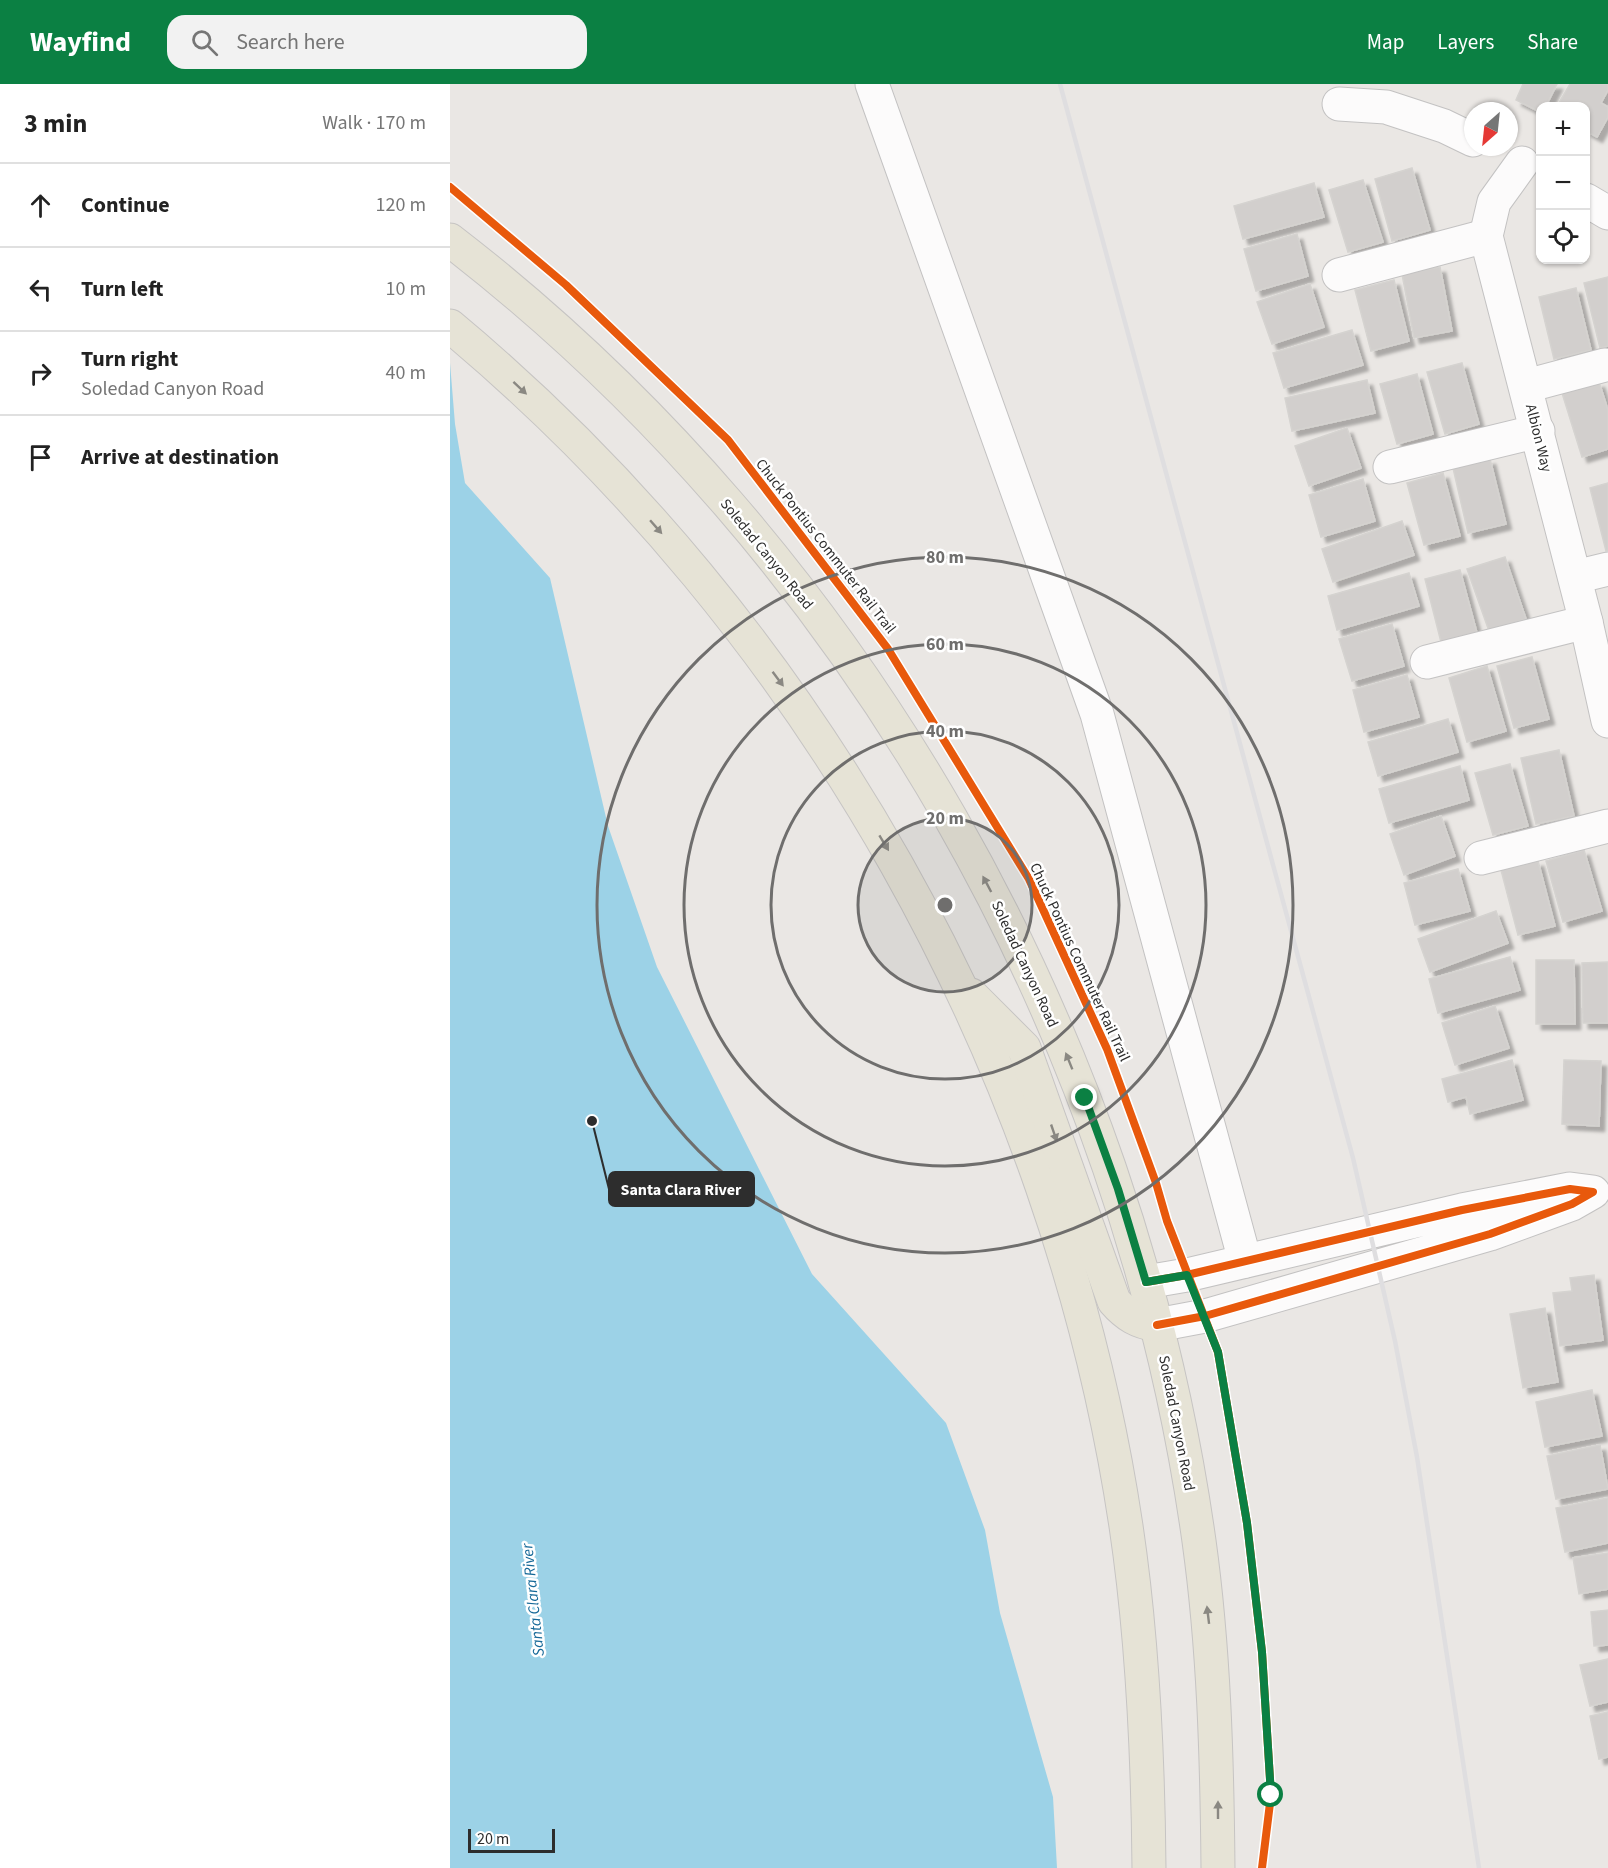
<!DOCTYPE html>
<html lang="en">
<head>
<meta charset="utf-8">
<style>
	body { margin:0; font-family:"Source Sans 3",sans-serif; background:#f2f2f2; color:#222 }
	.controls { position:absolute; right:18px; top:18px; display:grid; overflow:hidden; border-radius:12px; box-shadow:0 2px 4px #0004 }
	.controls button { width:54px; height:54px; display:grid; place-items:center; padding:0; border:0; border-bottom:2px solid #e0e0e0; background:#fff; color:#222; font:30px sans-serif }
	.compass { position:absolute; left:1014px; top:18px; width:54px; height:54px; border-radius:50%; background:#fff; box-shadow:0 2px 4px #0004; rotate:207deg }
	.scale { position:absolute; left:18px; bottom:15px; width:87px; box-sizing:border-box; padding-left:6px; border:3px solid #2d2d2d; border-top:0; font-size:16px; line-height:21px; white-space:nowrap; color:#2d2d2d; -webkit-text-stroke:4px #fff; paint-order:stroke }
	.stop { position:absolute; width:18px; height:18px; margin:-14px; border:4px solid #0b8043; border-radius:50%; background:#fff }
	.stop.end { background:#0b8043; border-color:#fff; box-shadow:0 2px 6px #0008 }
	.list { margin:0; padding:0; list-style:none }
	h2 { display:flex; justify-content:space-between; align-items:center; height:78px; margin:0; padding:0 24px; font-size:26px }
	h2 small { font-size:20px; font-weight:400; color:#767676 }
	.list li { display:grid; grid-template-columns:39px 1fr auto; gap:18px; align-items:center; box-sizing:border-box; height:84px; padding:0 24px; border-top:2px solid #e0e0e0 }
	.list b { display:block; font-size:22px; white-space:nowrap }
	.list p { margin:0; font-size:20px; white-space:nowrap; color:#767676 }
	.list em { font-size:20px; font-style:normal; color:#767676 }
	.icon { flex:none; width:33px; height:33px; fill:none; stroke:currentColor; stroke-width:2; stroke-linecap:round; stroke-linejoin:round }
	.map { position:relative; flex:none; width:1158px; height:1784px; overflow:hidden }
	header { display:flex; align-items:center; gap:36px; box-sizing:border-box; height:84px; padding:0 30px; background:#0b8043; color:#fff }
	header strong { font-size:28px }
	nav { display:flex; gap:33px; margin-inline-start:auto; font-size:21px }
	.search { width:420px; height:54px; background:#f2f2f2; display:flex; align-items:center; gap:15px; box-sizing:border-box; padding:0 21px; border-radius:18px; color:#767676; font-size:22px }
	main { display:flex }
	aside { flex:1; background:#fff }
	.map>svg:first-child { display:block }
	.water { fill:#9cd2e7 }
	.building { fill:#d2cfcd; stroke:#d5d3d0; stroke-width:1.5; filter:url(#shadow) }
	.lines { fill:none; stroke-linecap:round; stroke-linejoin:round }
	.minor-casing { stroke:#c3c2c2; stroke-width:35 }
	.major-casing { stroke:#c6c4c3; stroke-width:35 }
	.minor { stroke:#fcfbfb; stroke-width:33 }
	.major { stroke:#e6e3d6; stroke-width:33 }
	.rail { stroke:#dfdee0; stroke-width:4.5 }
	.cycleway-casing { stroke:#fff; stroke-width:11 }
	.cycleway { stroke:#e8590c; stroke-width:8 }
	.oneway { fill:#8a8882 }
	.route { stroke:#0b8043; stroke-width:8 }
	.ring { fill:none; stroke:#6f6e6d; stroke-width:3 }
	.labels { text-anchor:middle; stroke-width:5; stroke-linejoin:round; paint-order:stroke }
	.street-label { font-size:15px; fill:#2d2d2d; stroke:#fff }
	.water-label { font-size:16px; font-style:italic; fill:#166998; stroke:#fff }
	.centre { fill:#6f6e6d; stroke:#fff; stroke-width:3 }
	.ring-label { font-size:18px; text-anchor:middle; font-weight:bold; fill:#6f6e6d; stroke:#fff; stroke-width:5; stroke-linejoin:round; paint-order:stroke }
	.leader { fill:none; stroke:#2d2d2d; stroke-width:2 }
	.callout-dot { fill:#2d2d2d; stroke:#fff; stroke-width:2 }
	.callout { fill:#2d2d2d; stroke:#2d2d2d; stroke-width:2 }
	.callout-label { font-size:16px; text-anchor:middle; font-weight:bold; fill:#fff }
</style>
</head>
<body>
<header>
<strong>Wayfind</strong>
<div class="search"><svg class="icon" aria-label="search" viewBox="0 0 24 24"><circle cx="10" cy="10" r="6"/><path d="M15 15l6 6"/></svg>Search here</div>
<nav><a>Map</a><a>Layers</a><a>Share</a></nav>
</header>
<main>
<aside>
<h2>3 min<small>Walk · 170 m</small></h2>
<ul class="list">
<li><svg class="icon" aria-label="ahead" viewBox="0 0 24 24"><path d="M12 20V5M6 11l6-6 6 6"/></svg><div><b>Continue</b></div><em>120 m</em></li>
<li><svg class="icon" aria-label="left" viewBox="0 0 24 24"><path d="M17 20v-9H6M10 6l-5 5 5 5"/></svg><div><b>Turn left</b></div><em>10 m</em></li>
<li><svg class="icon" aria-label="right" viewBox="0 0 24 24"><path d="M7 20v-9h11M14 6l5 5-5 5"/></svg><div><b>Turn right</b><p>Soledad Canyon Road</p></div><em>40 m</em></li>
<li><svg class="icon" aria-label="arrive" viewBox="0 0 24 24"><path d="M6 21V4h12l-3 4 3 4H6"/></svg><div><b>Arrive at destination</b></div></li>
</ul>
</aside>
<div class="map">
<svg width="1158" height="1784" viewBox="0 0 1158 1784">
	<defs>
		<filter id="shadow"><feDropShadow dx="5.5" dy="5.5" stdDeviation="1.5" flood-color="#0004"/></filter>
	</defs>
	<rect width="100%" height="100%" fill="#eae7e4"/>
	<!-- water -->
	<path class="water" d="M0,279L5,340L15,399L100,494L158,742L207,883L362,1190L496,1339L535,1446L550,1529L603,1713L607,1784H0Z"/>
	<!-- building -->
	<g class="building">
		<path d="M1073,0H1107L1096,22H1090V28L1066,16Z"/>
		<path d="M1120,0H1158V6L1151,19L1158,23V33L1147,53L1136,47V22H1107Z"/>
		<path d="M962,84L980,146L942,157L925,95Z"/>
		<path d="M913,96L933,158L898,168L879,106Z"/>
		<path d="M864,99L874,133L793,155L784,122Z"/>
		<path d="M847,150L858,192L806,207L794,165Z"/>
		<path d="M990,183L1002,247L964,254L952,190Z"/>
		<path d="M1158,193V262L1150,264L1134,199Z"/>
		<path d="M944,196L959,257L921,267L905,206Z"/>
		<path d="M860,200L874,243L822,260L807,218Z"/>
		<path d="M1126,204L1141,266L1104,275L1089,213Z"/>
		<path d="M902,246L913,281L834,304L823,269Z"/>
		<path d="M1012,279L1029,340L995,350L977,288Z"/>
		<path d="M967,290L983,350L947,360L930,300Z"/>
		<path d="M917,296L925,329L842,347L835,314Z"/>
		<path d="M1149,298L1158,326V365L1132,373L1112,309Z"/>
		<path d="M897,344L911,384L859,402L845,362Z"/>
		<path d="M1040,375L1056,440L1018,449L1003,384Z"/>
		<path d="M993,389L1010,452L974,461L957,399Z"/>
		<path d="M913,395L925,437L871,453L859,411Z"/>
		<path d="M1158,399V466L1156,467L1140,404Z"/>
		<path d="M952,437L964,471L883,498L872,465Z"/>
		<path d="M1055,473L1076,535L1039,547L1017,485Z"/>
		<path d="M1010,486L1027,549L991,558L975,495Z"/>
		<path d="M959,489L969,522L887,546L878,512Z"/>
		<path d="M942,540L954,582L902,597L889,555Z"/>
		<path d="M1082,573L1099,635L1064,644L1047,582Z"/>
		<path d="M1037,582L1056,647L1017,658L999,594Z"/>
		<path d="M957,591L969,633L914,648L903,606Z"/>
		<path d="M998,635L1008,668L928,692L918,658Z"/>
		<path d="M1109,666L1124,732L1086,740L1071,674Z"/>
		<path d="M1060,680L1078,742L1043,751L1025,689Z"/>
		<path d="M1010,682L1019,716L939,739L929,705Z"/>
		<path d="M991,732L1005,772L954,791L940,750Z"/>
		<path d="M1134,766L1152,827L1113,838L1096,777Z"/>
		<path d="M1088,777L1105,842L1068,851L1051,786Z"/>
		<path d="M1008,785L1020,827L965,841L954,799Z"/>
		<path d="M1046,827L1058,859L980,888L968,855Z"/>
		<path d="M1060,873L1070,906L988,929L979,895Z"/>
		<path d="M1086,876H1124L1125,940H1086Z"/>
		<path d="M1158,878V939H1133L1132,879Z"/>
		<path d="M1045,922L1059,964L1005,981L992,939Z"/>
		<path d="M1062,976L1073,1016L1020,1030L1016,1013L998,1018L992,995Z"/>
		<path d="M1114,976L1151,977L1149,1042L1112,1040Z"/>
		<path d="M1144,1191L1153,1256L1110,1262L1103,1209L1122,1207L1120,1194Z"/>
		<path d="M1095,1224L1108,1298L1073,1304L1060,1230Z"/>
		<path d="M1142,1306L1152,1352L1095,1363L1086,1318Z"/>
		<path d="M1150,1361L1158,1405L1106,1415L1097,1372Z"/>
		<path d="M1158,1414V1459L1115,1468L1106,1424Z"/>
		<path d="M1158,1469V1505L1129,1510L1123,1474Z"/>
		<path d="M1158,1526V1561L1144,1562L1141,1528Z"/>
		<path d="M1158,1575V1618L1140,1622L1130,1581Z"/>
		<path d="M1158,1628V1673L1149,1675L1140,1632Z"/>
	</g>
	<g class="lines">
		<!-- minor casing -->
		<g class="minor-casing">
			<g id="minor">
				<path d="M422,0L647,630L795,1177"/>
				<path d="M889,20L936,23L994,42L1023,56"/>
				<path d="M1072,79L1044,118L1036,152L1136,538L1158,637"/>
				<path d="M1136,116L1158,129"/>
				<path d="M889,191L1036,152"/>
				<path d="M1076,302L1155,281"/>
				<path d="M940,383L1088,347"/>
				<path d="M1125,493L1158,485"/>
				<path d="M977,578L1136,538"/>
				<path d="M1031,774L1158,742"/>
				<path d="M696,1198L737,1191L1012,1126L1120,1105L1143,1108L1122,1120L1040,1150L755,1232L707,1241"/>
			</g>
		</g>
		<!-- major casing -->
		<g class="major-casing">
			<g id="major">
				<path d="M0,156C407,470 678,949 749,1457C764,1565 767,1674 768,1784"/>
				<path d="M0,242C359,541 607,980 676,1442C693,1556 698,1669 699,1784"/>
				<path d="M521,911L574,964L664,1217C677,1232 688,1238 707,1241"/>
			</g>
		</g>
		<!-- minor -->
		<use href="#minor" class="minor"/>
		<!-- major -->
		<use href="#major" class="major"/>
		<!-- rail -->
		<path class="rail" d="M610,0L903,1074L945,1257L967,1373L1029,1784"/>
		<!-- cycleway casing -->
		<g class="cycleway-casing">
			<g id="cycleway">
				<path d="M0,103L116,201L278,356L438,565L579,795L657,965L706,1099L717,1137L768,1268L797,1439L812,1568L821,1711L812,1784"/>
				<path d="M696,1198L737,1191L1012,1126L1120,1105L1143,1108L1122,1120L1040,1150L755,1232L707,1241"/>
			</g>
		</g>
		<!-- cycleway -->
		<use href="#cycleway" class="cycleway"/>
	</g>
	<!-- one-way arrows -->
	<defs><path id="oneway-solid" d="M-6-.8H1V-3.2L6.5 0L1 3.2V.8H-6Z" transform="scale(1.5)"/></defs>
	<g class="oneway">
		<use href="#oneway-solid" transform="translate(70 304) rotate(43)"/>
		<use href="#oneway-solid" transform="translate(206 443) rotate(49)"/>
		<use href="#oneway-solid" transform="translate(328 595) rotate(53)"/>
		<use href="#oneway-solid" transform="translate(434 759) rotate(59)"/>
		<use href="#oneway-solid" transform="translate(537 800) rotate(-118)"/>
		<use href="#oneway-solid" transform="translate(619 977) rotate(-112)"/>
		<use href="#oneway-solid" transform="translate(604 1049) rotate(71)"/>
		<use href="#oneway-solid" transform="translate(758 1531) rotate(-97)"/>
		<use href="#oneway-solid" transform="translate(768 1726) rotate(-90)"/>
	</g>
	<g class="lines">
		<!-- route -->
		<path class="route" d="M635,1014L668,1105L696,1198L737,1191L768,1268L797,1439L812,1568L821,1711"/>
	</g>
	<!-- distance rings -->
	<circle cx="495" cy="821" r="87" fill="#6f6e6d" fill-opacity=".12"/>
	<g class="ring">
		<circle cx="495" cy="821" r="87"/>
		<circle cx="495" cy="821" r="174"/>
		<circle cx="495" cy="821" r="261"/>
		<circle cx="495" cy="821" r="348"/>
	</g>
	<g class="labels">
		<!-- street labels -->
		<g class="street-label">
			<text transform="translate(1089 354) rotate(76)" y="5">Albion Way</text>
			<text transform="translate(376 462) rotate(52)" y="5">Chuck Pontius Commuter Rail Trail</text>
			<text transform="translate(317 470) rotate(51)" y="5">Soledad Canyon Road</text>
			<text transform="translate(630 878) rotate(65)" y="5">Chuck Pontius Commuter Rail Trail</text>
			<text transform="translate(575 880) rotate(65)" y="5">Soledad Canyon Road</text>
			<text transform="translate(727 1339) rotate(79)" y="5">Soledad Canyon Road</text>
		</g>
		<!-- water labels -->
		<g class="water-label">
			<text transform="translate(82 1516) rotate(-96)" y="6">Santa Clara River</text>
		</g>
	</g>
	<circle cx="495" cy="821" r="9" class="centre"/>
	<g class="ring-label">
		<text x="495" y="479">80 m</text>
		<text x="495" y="566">60 m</text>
		<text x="495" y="653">40 m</text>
		<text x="495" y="740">20 m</text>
	</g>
	<!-- callouts -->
	<path class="leader" d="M142 1037L159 1105"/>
	<circle class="callout-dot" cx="142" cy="1037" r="6"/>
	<rect class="callout" x="159" y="1088" width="145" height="34" rx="6"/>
	<g class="callout-label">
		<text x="231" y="1111">Santa Clara River</text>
	</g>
</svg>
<div class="controls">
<button>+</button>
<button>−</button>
<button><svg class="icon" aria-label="locate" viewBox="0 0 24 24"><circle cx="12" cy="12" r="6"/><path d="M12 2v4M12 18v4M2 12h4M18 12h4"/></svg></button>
</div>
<svg class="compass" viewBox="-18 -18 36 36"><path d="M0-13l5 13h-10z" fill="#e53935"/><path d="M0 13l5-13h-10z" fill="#767676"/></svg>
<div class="scale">20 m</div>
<div class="stop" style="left:821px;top:1711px"></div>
<div class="stop end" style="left:635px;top:1014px"></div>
</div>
</main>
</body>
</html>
